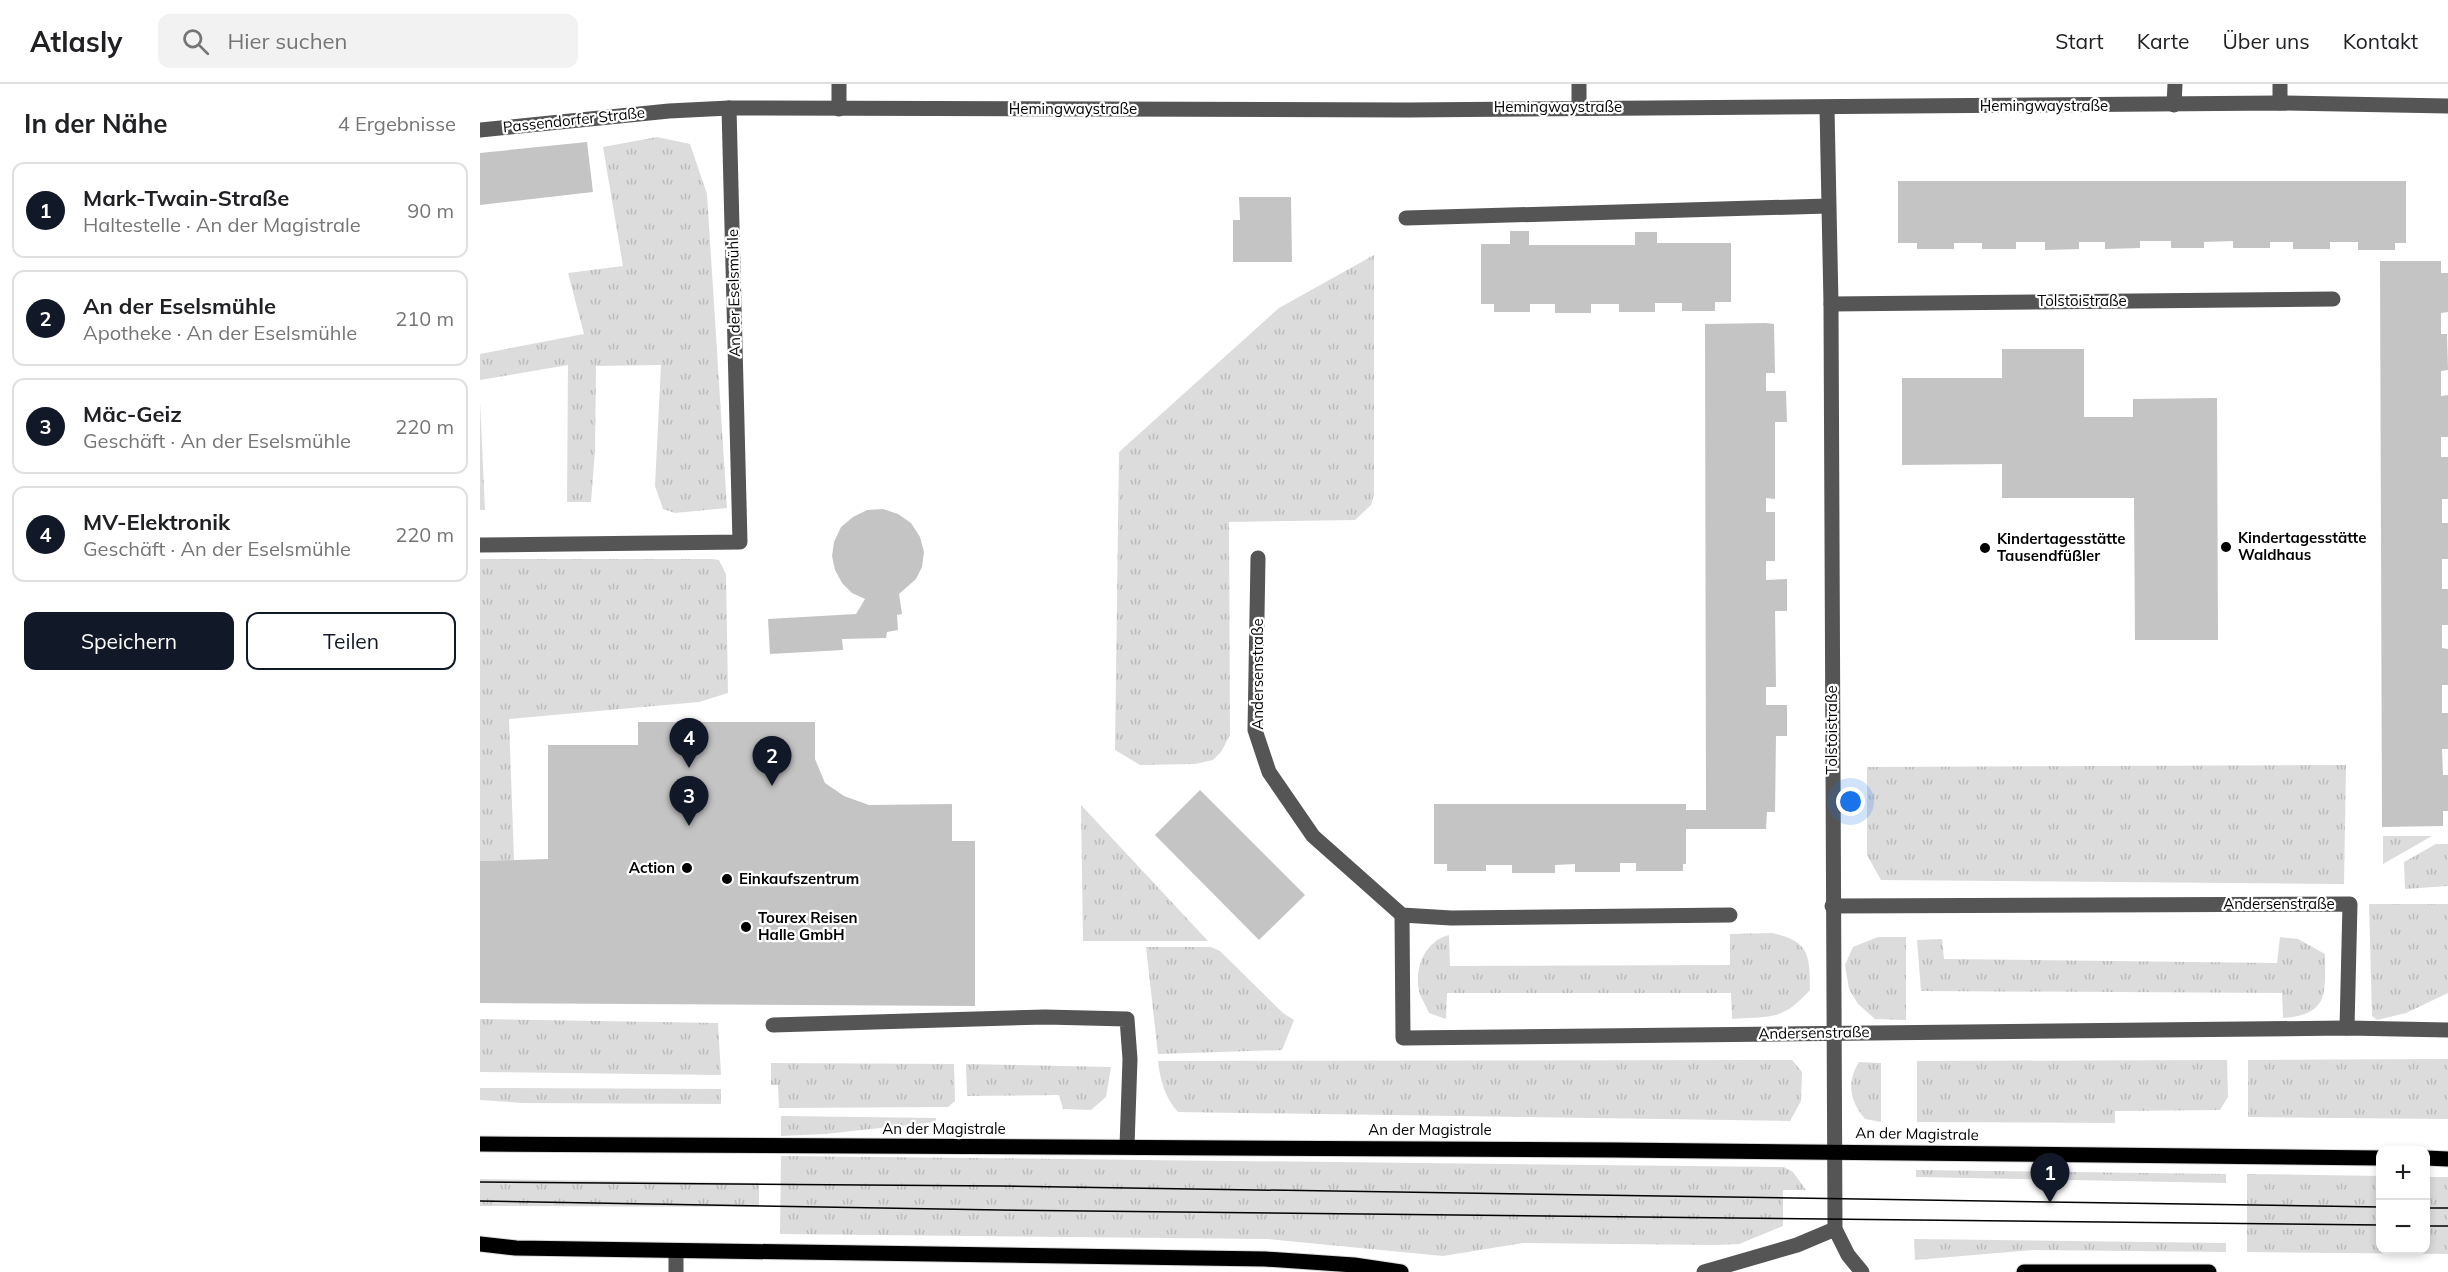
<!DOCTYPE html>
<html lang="de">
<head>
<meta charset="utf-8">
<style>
	body { margin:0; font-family:Mulish,sans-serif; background:#f2f2f2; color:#202124 }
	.controls { position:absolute; right:18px; bottom:18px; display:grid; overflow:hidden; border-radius:12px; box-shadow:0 3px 9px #0003 }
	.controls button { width:54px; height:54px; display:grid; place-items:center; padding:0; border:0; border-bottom:2px solid #e0e0e0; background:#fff; color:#202124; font:30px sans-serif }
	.you { position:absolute; left:1371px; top:718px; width:21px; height:21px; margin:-15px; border:4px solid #fff; border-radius:50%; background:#1a73e8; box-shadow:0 0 0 9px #1a73e833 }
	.badge { display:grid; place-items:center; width:39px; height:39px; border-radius:50%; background:#111827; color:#fff; font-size:20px; font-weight:700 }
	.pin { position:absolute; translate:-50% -50px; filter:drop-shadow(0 2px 3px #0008) }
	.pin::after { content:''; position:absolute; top:32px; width:21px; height:18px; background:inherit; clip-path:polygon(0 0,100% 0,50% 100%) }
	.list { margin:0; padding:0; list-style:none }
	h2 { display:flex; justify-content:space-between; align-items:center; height:78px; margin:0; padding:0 24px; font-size:26px }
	h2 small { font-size:20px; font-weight:400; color:#757577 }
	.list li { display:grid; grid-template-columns:39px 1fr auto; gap:18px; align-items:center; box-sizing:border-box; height:96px; margin:0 12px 12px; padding:0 12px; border:2px solid #e0e0e0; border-radius:12px }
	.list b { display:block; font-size:22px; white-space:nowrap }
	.list p { margin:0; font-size:20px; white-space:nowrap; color:#757577 }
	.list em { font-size:20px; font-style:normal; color:#757577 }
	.actions { display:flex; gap:12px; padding:18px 24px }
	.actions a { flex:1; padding:14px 0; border:2px solid #111827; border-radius:12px; text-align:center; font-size:21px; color:#111827 }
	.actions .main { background:#111827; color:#fff }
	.icon { flex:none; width:33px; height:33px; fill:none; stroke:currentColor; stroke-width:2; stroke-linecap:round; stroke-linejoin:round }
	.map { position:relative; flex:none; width:1968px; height:1188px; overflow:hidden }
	header { display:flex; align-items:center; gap:36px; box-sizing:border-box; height:84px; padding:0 30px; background:#fff; border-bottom:2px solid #e0e0e0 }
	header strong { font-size:28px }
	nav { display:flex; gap:33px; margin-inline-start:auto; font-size:21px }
	.search { width:420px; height:54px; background:#f2f2f2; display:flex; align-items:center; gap:15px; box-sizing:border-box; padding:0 21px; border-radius:12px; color:#757577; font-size:22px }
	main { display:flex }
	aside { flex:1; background:#fff }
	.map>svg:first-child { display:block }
	.grass { fill:url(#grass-tufts) }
	.building { fill:#c4c4c4 }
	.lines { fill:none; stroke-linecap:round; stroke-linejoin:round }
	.major-casing { stroke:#dbdbdb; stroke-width:17 }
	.minor { stroke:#555; stroke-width:15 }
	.major { stroke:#000; stroke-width:15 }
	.tram { stroke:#000; stroke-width:1.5 }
	.poi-dot { fill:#000; stroke:#fff; stroke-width:2 }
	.labels { text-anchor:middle; stroke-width:4.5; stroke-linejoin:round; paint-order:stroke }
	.street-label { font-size:15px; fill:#000; stroke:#fff }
	.poi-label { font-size:15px; font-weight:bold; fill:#000; stroke:#fff; text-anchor:start }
</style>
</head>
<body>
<header>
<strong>Atlasly</strong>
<div class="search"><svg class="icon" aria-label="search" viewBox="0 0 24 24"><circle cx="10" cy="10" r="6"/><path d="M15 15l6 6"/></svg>Hier suchen</div>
<nav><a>Start</a><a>Karte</a><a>Über uns</a><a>Kontakt</a></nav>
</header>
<main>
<aside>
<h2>In der Nähe<small>4 Ergebnisse</small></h2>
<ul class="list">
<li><span class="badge">1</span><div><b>Mark-Twain-Straße</b><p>Haltestelle · An der Magistrale</p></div><em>90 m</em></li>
<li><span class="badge">2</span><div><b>An der Eselsmühle</b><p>Apotheke · An der Eselsmühle</p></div><em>210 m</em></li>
<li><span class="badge">3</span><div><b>Mäc-Geiz</b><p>Geschäft · An der Eselsmühle</p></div><em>220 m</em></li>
<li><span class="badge">4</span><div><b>MV-Elektronik</b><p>Geschäft · An der Eselsmühle</p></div><em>220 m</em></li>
</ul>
<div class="actions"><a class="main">Speichern</a><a>Teilen</a></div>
</aside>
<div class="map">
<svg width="1968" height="1188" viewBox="0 0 1968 1188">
	<defs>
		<pattern id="grass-tufts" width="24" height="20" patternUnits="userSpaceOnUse" patternTransform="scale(1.5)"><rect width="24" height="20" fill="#dcdcdc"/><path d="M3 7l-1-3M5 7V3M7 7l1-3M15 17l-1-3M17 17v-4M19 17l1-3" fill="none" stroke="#bbb"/></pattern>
	</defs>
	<rect width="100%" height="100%" fill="#fff"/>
	<!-- grass -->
	<g class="grass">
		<path d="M177,53L210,60L227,110L247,424L195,429L183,425L175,402L181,281L116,282L115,367L111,418H87L88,281L0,296V270L104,250L88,189L143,182L123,63Z"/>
		<path d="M894,171V410L891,421L875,436L749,438L750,651L741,668L733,676L715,680L660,681L635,666L639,368L799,224Z"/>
		<path d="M0,317L5,426H0Z"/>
		<path d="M0,475H232L239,476L246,490L248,609L219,618L29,635L34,776L0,777Z"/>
		<path d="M1866,681L1864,800L1401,796L1387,771V683Z"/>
		<path d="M601,721L728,857H603Z"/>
		<path d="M1903,752H1952L1903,780Z"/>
		<path d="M1956,760H1968V802L1925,805L1924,778Z"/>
		<path d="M1889,820H1968V909L1926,929L1897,936L1892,932Z"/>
		<path d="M1292,849C1329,857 1330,870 1330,906C1302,937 1292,932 1252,935L1251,909H967L966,935L949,929C946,922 941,914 939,907C934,884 945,857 969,851L970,882L1250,881V850Z"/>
		<path d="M1398,853H1426V936L1395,935L1378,920L1369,905L1365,881L1373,863Z"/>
		<path d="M1800,853L1818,855L1845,870C1845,908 1850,931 1803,934L1802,909L1441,907L1437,856L1462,855L1464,875L1797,879Z"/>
		<path d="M666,863H731L740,867L803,929L814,936L802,966L678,970Z"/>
		<path d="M0,935L238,939L241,991L0,988Z"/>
		<path d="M1968,975V1035L1768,1033V976Z"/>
		<path d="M1312,976L1322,988L1321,1017L1310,1037L698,1028C685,1014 680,996 678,977Z"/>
		<path d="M1747,976L1748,1013L1740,1026L1635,1027V1039L1437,1038V977Z"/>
		<path d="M1379,978L1401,979V1038L1385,1035C1370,1017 1366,999 1379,978Z"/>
		<path d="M291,979L474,980L475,1017L468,1023L299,1024L298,1001H291Z"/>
		<path d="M486,980L631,983L626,1013L611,1026L583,1025L579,1011L487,1012Z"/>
		<path d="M0,1004L241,1005V1020L43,1019L0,1016Z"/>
		<path d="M301,1032L456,1034V1038L345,1050L301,1052Z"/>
		<path d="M301,1072L1304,1083L1313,1088L1326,1106H1303V1142L1259,1160L1236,1161L1043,1159L963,1172L788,1155L300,1150Z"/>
		<path d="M1436,1086L1746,1090V1099L1436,1093Z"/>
		<path d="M1767,1090L1900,1092V1166H1946V1093H1968V1170L1767,1168Z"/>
		<path d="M0,1095L279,1099V1123L0,1122Z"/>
		<path d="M1434,1155L1746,1159V1168L1553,1166L1435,1176Z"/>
	</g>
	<!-- building -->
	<g class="building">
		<path d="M107,58L113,108L0,121V69Z"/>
		<path d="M1418,97H1926V159H1915V166H1878V158H1850V165H1813V158H1790V164H1753V157L1724,158V164H1691V157H1660V164L1625,165V158H1599V165L1565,166V158H1536V165H1502V159H1474V165H1437V159H1418Z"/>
		<path d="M759,113H811L812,178H753V136H760Z"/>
		<path d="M1030,147H1049V161H1155V148H1177V159H1251V218H1235V227H1202V219H1175V228H1139V220H1111V229H1075V220H1050V228H1014V220H1001V160H1030Z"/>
		<path d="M1900,177H1961V189H1968V228L1961,229V250H1967L1968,286L1961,287V312L1968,311V353H1961V373H1968V415H1962V439H1968V475H1962V505H1968V541H1962V564L1968,565V601H1962V629H1968V665H1962L1963,691H1968V727H1963V742L1902,743Z"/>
		<path d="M1286,239L1294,240L1295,289H1286V307H1306L1307,338H1295V415L1286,414V428H1295V477H1286V496L1307,495V527H1295L1296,603H1286V621H1307V652H1296L1295,728H1287L1286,745H1206V780H1203V787H1156V779H1140V788H1095V780L1075,781V789H1032V781H1006V787H967V780H954V720H1206V726H1226L1225,240Z"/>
		<path d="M1522,265H1604V333H1653V315L1737,314L1738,556H1655L1654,414H1522V380L1422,381V294H1522Z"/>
		<path d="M403,425L418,430L431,439L440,453L444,468L442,483L436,495L419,510L422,530L417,531L418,546L407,548L406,554L362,555L363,566L290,570L288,535L376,530L385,515L372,509L362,499L355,486L352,472L354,458L361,443L373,433L387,426Z"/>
		<path d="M158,638H335V675L345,699L364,712L389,721L472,720V757H495V922L0,919V777L68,775V661H158Z"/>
		<path d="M720,706L825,811L779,856L675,751Z"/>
	</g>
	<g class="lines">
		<!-- major casing -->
		<g class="major-casing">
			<g id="major">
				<path d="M0,1060L1137,1066L1900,1074"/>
				<path d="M1946,1074L1968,1075"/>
				<path d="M0,1160L36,1164L785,1175L874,1181L921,1188"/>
				<path d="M1544,1188H1729"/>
			</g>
		</g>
		<!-- minor -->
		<g class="minor">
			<path d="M1099,0V23"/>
			<path d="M1800,0V19"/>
			<path d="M1694,21L1695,0"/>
			<path d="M1347,24L1351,220L1355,1145L1368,1171L1382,1188"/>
			<path d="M359,25V0"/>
			<path d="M0,46L189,27L249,24L928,26L1800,19L1968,22"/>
			<path d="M926,134L1348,122"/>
			<path d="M1351,220L1853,215"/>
			<path d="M0,461L260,458L249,24"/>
			<path d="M778,474L775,646L789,688L833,752L922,831L971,834L1250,831"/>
			<path d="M1352,822L1870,820L1867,944"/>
			<path d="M922,831L923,954L1867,944L1968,946"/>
			<path d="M293,941L565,933L647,935L650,975L647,1062"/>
			<path d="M196,1167V1188"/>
			<path d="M1224,1188L1317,1161L1355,1145"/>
		</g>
		<!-- major -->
		<use href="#major" class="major"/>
		<!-- tram -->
		<g class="tram">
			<path d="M0,1098L520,1102L1900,1123"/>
			<path d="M0,1117L520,1126L1900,1141"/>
			<path d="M1946,1124H1968"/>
			<path d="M1946,1142H1968"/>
		</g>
	</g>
	<!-- markers -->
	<g class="poi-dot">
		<circle cx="1746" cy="463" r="6"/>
		<circle cx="1505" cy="464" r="6"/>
		<circle cx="207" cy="784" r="6"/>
		<circle cx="247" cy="795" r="6"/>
		<circle cx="266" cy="843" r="6"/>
	</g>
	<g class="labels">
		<!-- street labels -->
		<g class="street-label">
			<text x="1564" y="27">Hemingwaystraße</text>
			<text x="1078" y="28">Hemingwaystraße</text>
			<text x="593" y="30">Hemingwaystraße</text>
			<text transform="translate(94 36) rotate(-6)" y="5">Passendorfer Straße</text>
			<text transform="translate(254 209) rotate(-91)" y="5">An der Eselsmühle</text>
			<text x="1602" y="222">Tolstoistraße</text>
			<text transform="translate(778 590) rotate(-90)" y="5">Andersenstraße</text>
			<text transform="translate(1352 646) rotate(-90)" y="5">Tolstoistraße</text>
			<text x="1799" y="825">Andersenstraße</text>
			<text transform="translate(1334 949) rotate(-1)" y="5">Andersenstraße</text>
			<text x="464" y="1050">An der Magistrale</text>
			<text x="950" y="1051">An der Magistrale</text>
			<text transform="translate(1437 1050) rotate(1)" y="5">An der Magistrale</text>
		</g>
		<!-- poi labels -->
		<g class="poi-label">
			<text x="1758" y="459">Kindertagesstätte<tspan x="1758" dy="17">Waldhaus</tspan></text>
			<text x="1517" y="460">Kindertagesstätte<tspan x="1517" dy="17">Tausendfüßler</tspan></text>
			<text x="195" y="789" text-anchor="end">Action</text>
			<text x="259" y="800">Einkaufszentrum</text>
			<text x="278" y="839">Tourex Reisen<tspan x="278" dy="17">Halle GmbH</tspan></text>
		</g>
	</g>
</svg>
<div class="controls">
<button>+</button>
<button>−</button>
</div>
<div class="you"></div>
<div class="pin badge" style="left:1570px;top:1119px">1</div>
<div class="pin badge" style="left:292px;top:702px">2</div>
<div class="pin badge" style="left:209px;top:742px">3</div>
<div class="pin badge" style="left:209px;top:684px">4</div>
</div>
</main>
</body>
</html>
